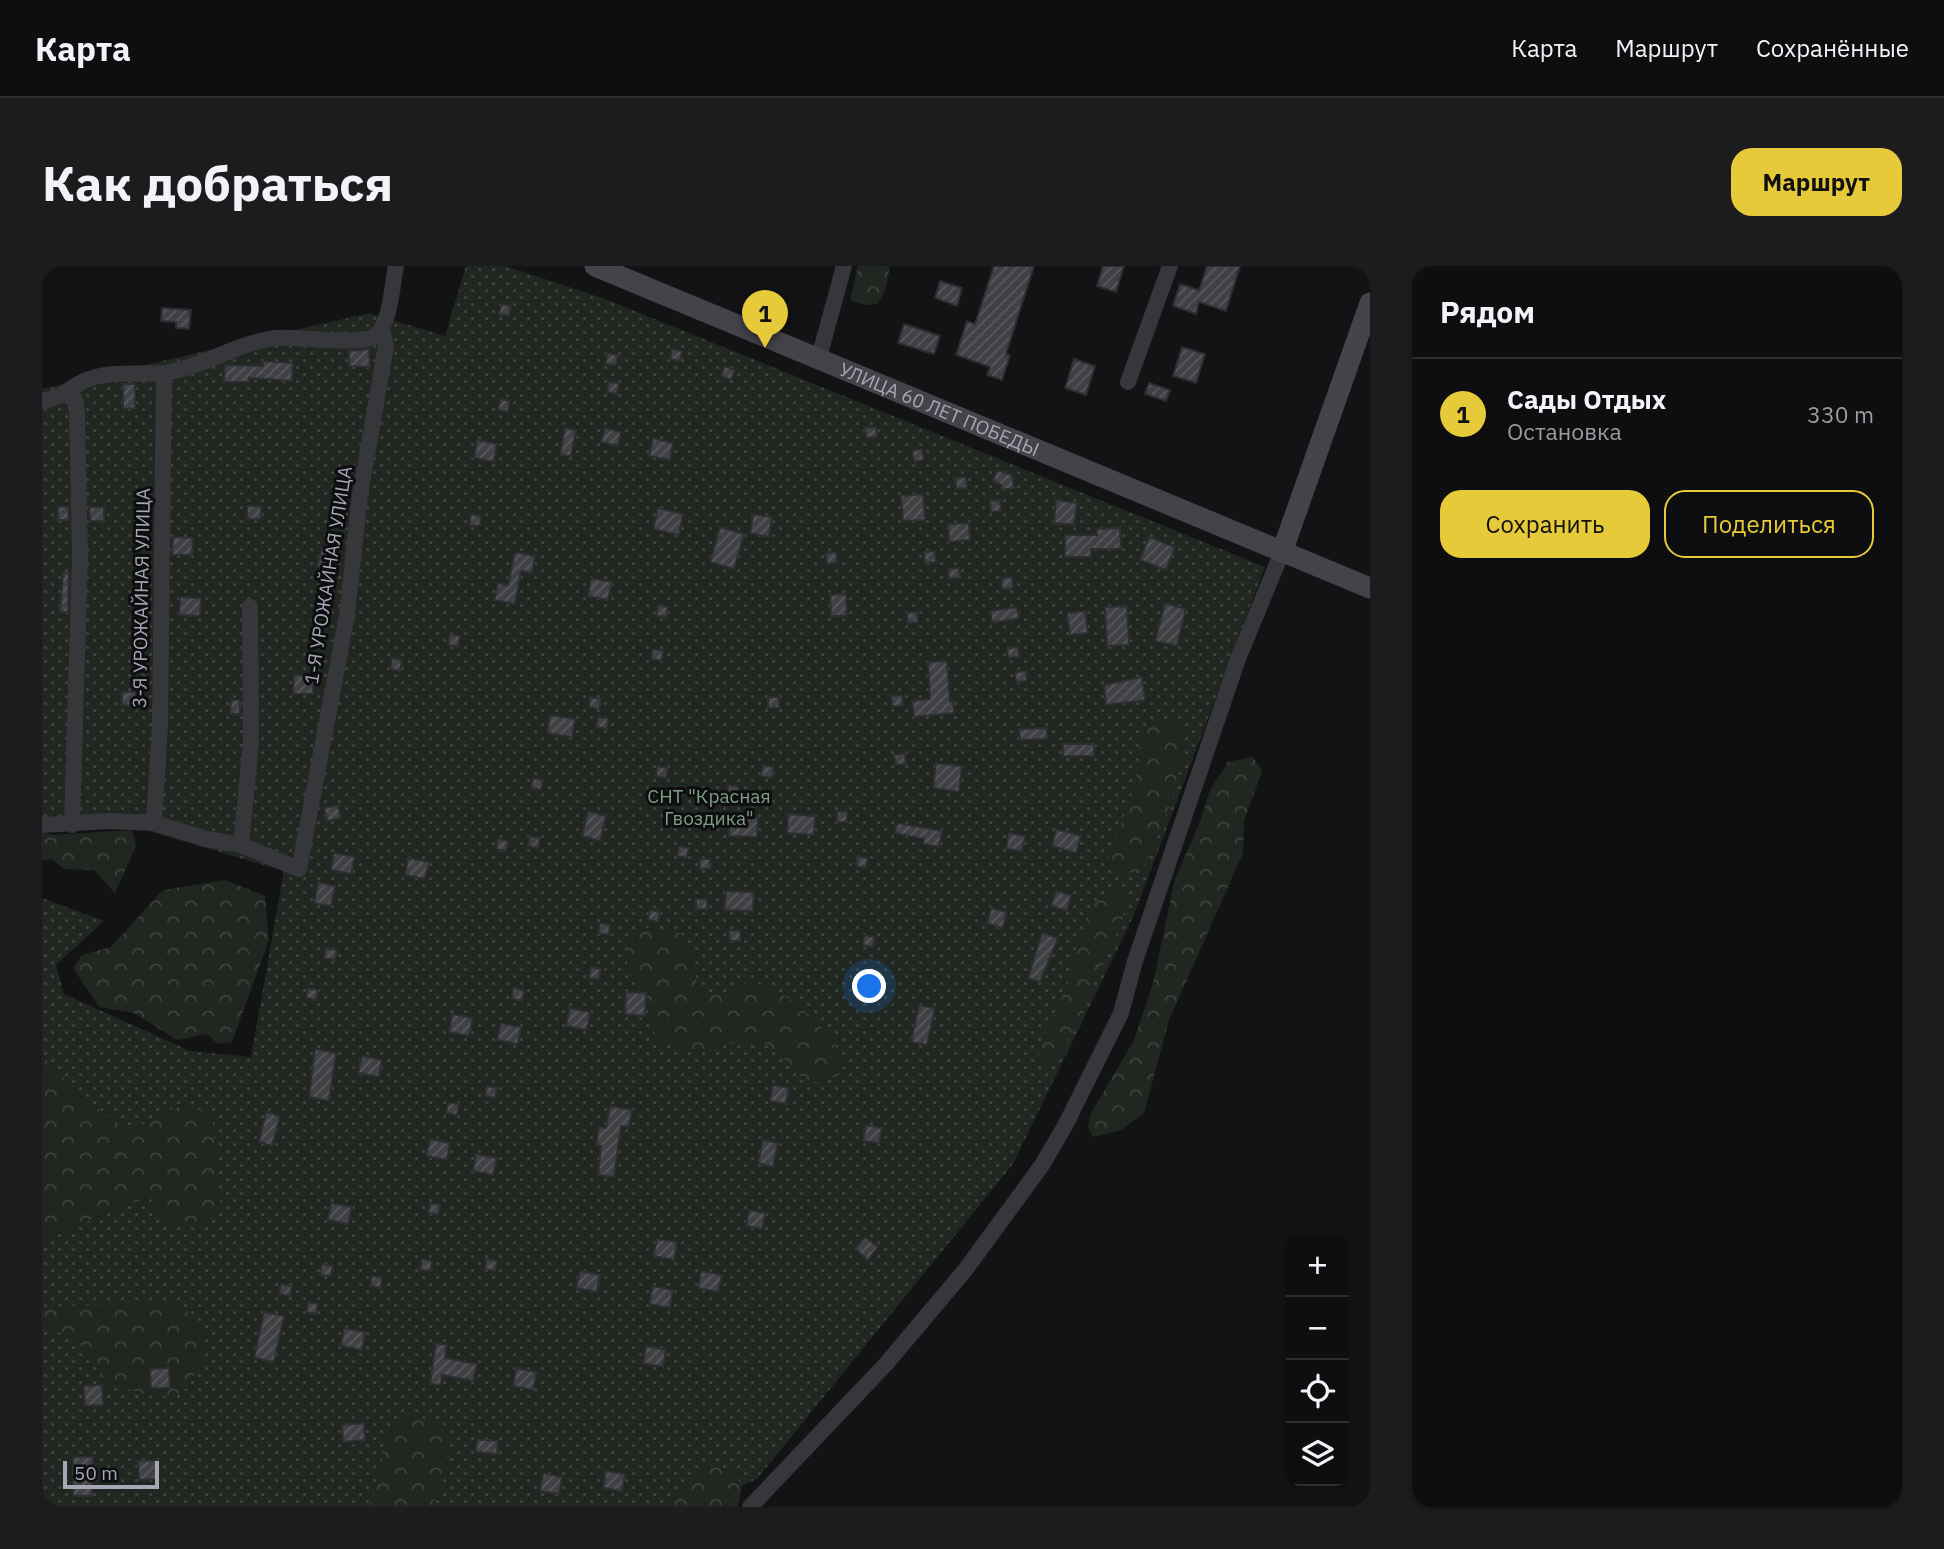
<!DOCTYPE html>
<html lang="ru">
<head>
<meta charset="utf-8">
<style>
	body { margin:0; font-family:"IBM Plex Sans",sans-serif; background:#1c1c1e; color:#f1f3f6 }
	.controls { position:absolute; right:21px; bottom:21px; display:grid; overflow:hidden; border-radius:14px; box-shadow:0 2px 5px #0004 }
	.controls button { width:63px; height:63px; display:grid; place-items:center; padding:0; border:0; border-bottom:2px solid #2e2e30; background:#0e0e10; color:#f1f3f6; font:35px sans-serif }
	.scale { position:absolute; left:21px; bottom:18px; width:96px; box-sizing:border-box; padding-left:7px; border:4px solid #a6a7b4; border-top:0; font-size:19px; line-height:24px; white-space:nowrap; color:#a6a7b4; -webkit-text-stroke:5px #0e0e10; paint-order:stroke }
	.you { position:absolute; left:828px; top:721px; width:24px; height:24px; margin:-18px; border:5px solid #fff; border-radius:50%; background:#1a73e8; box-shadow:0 0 0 10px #1a73e833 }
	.badge { display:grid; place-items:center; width:46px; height:46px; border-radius:50%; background:#e6ca3a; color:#111; font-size:23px; font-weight:700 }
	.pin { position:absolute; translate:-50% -58px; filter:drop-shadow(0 2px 4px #0008) }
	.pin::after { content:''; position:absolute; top:37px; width:24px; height:21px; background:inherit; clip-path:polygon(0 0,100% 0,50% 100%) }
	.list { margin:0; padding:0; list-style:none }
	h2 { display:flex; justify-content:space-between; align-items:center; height:91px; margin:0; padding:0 28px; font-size:30px }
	h2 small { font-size:23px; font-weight:400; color:#9b9c9f }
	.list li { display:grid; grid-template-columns:46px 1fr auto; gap:21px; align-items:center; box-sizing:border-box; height:112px; padding:0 28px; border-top:2px solid #2e2e30 }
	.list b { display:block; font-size:26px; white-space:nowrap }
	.list p { margin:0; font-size:23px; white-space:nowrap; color:#9b9c9f }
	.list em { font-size:23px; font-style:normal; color:#9b9c9f }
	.actions { display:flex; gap:14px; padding:21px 28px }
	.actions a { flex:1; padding:16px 0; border:2px solid #e6ca3a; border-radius:21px; text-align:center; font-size:24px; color:#e6ca3a }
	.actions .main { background:#e6ca3a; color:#111 }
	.icon { flex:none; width:38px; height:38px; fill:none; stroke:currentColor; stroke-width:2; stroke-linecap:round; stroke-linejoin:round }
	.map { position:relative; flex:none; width:1328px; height:1241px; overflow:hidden; border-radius:21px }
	header { display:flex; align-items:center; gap:42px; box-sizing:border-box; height:98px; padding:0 35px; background:#0e0e10; border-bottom:2px solid #2e2e30 }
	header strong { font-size:33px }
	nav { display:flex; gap:38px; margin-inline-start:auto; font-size:24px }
	.intro { display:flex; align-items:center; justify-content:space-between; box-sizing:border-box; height:168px; padding:0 42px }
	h1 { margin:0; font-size:49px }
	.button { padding:18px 32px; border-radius:21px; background:#e6ca3a; color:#111; font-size:24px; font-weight:700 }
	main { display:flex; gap:42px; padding:0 42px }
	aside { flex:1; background:#0e0e10; border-radius:21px; box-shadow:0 2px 5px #0004 }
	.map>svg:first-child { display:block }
	.grass { fill:url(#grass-dots) }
	.forest { fill:url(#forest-crowns) }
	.building { fill:url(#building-hatch); stroke:#2e2d31; stroke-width:2 }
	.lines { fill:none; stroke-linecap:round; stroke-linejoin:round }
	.street { stroke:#36363b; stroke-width:16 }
	.secondary { stroke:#434349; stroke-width:21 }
	.labels { text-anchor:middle; stroke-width:6; stroke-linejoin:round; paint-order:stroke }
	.street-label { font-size:19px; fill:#a6a7b4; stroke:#0e0e10 }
	.park-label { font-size:19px; fill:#7e9e85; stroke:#0e0e10 }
</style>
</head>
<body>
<header>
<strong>Карта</strong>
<nav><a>Карта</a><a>Маршрут</a><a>Сохранённые</a></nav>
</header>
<div class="intro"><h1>Как добраться</h1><a class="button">Маршрут</a></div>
<main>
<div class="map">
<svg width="1328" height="1241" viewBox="0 0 1328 1241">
	<defs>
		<pattern id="grass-dots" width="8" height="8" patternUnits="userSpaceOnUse" patternTransform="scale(1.75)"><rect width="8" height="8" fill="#202721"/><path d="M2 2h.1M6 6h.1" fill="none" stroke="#3d443f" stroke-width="1.8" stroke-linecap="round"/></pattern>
		<pattern id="forest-crowns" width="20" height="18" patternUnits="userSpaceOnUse" patternTransform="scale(1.75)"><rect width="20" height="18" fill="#202721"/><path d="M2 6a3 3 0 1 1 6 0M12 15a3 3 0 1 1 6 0" fill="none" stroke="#3d443f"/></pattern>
		<pattern id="building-hatch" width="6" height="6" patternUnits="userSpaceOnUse" patternTransform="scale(1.75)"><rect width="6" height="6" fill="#404045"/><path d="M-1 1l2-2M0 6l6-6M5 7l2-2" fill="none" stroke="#59595d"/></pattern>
	</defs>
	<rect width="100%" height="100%" fill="#131315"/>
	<!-- grass -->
	<path class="grass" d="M424,0H464L563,33L1223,301L1092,649L971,898L715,1213L654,1241H0V973L108,931L126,956L141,838L88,865L39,831L0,789V632L62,655L14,699L22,728L148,785L209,791L242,605L90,560L0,563V123L327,47L403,70Z"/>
	<!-- forest -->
	<g class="forest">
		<path d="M816,0H848L843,25L835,38L824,39L808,34Z"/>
		<path d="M1129,451L1140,454C1144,508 1124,555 1101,603C1088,609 1077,608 1065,600C1069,579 1077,563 1085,543C1094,519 1097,488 1102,462Z"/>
		<path d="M1211,491L1220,505L1202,555L1201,587L1127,754L1102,847L1079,864L1051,871L1046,861L1048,849L1092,774L1111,717L1133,613L1158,556L1168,524L1186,496Z"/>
		<path d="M90,564L94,580L73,627L52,604L22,603L10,593L0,594V566L11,569Z"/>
		<path d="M183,614L223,630L227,674L190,776L176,778L165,768L135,774L92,747L57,741L31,702L40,689L69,681L121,624Z"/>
		<path d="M1074,623L1085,634L1079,659L1024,778L1011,799H1001L996,785C1005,759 1020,736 1028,710C1038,680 1039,634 1074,623Z"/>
		<path d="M599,661L639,667C649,683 656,694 654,714L668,727L684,726C722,691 786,763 803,795L798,808L780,817L763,815L735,785L718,776L708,774L651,786L616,773L606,755V738L586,705L584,687Z"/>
		<path d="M0,789L39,831L88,865L142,838L170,849L179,941L159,963L125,956L107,931L0,973Z"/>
		<path d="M131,1036C138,1042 153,1049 157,1057C173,1084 156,1106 140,1127L114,1131L66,1118L42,1081L0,1056V1041Z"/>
		<path d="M367,1148L404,1160C411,1187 404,1218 388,1241H326C330,1233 334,1223 337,1214C344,1188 334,1159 367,1148Z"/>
		<path d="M667,1200L689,1203L700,1220L696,1241H617L636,1222Z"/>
	</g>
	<!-- building -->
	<g class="building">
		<path d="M952,0H992L964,88L968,89L960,114L945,109L948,101L914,89L925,55L933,58Z"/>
		<path d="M1061,0H1082L1074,26L1055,20Z"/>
		<path d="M1165,0H1198L1184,45L1157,36L1154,48L1131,40L1138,18L1157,24Z"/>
		<path d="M898,15L920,22L915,40L893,32Z"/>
		<path d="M459,38L469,40L467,50L457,48Z"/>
		<path d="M120,42L149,44L147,63L134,62V56L119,55Z"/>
		<path d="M862,58L898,70L892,88L856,77Z"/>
		<path d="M1140,81L1163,88L1154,117L1131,110Z"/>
		<path d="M327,83L328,101L307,100V85Z"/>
		<path d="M630,83L640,85L638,95L628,93Z"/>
		<path d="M565,87L576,89L574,99L564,98Z"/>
		<path d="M1032,93L1053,100L1044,129L1023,122Z"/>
		<path d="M221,95L251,97L250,115L207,112V116H182L183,99L221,100Z"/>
		<path d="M683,100L693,104L689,114L679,110Z"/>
		<path d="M567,116L577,117L575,128L565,126Z"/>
		<path d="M1107,117L1128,124L1124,135L1103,128Z"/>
		<path d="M81,118H93V142L81,143Z"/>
		<path d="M458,133L468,135L466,146L456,144Z"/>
		<path d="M834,161L835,171L824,172L823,162Z"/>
		<path d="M523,162L534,164L529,190L518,189Z"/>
		<path d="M563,162L579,166L576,180L559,176Z"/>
		<path d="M611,172L631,177L628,194L607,190Z"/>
		<path d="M435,174L455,178L452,196L432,192Z"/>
		<path d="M880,183L882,194L872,196L870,185Z"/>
		<path d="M955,204L970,209L972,222L960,224L959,219L951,215Z"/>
		<path d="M924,211L925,222L914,223V212Z"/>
		<path d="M881,228L883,254L861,255L859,230Z"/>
		<path d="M958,234L959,245L949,246L948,235Z"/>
		<path d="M1014,234L1035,237L1032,259L1012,257Z"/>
		<path d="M16,240L26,241L27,254H16Z"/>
		<rect x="205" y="240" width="14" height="13"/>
		<path d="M47,241H62V255H48Z"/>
		<path d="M616,242L641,248L637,269L611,263Z"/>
		<path d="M429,248L439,250L438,260L427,259Z"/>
		<path d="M711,248L730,251L727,271L708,267Z"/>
		<path d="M927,257L928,274L907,276L906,258Z"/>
		<path d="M678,261L702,268L692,303L668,296Z"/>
		<path d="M1078,262L1079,283H1049V291H1023V269H1055V263Z"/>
		<path d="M131,271L151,272L150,289H130Z"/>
		<path d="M1107,271L1133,281L1124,304L1098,294Z"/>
		<path d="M280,282L296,286L291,305L275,300Z"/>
		<path d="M893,285L894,296L883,297L882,286Z"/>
		<path d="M473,286L493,290L490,307L479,305L473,338L452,334L456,317L466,319Z"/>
		<path d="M794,286L795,297L785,298L784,287Z"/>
		<path d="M917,302L918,312L907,313L906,303Z"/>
		<path d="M21,307H27L26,346H18Z"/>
		<path d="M970,311L971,322L960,323V312Z"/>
		<path d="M549,312L570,316L566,334L546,330Z"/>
		<path d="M804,328L805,350H789L788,329Z"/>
		<path d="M138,331L159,332L158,350L137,349Z"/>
		<path d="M1123,337L1144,343L1135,380L1113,375Z"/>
		<path d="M616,339L626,341L625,351L614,350Z"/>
		<path d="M1085,340L1087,379L1065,380L1063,341Z"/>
		<path d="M975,341L977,352L950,357L948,345Z"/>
		<path d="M1043,345L1046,367L1028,369L1025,347Z"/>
		<path d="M875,346L876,356L866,357L865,347Z"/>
		<path d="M408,368L418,370L416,381L406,379Z"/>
		<path d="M976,381L977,391L966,392L965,382Z"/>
		<path d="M611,383L621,385L620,395L609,393Z"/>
		<path d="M350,392L360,394L358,405L348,403Z"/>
		<path d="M905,395L908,436L911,435L912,447L872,451L870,435L888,433L886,396Z"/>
		<path d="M984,405L985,415L974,416L973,406Z"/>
		<path d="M252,409H272L271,428H251Z"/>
		<path d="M1100,411L1103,434L1064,439L1062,419Z"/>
		<path d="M80,426H94V440L80,439Z"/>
		<path d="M860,429L861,440H850L849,430Z"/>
		<path d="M548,431L559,433L557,443L547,441Z"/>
		<rect x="726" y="431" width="11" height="11"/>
		<path d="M189,434H198V448H188Z"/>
		<path d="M508,449L533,453L530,471L505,467Z"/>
		<path d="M556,451L566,452L565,463L554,461Z"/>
		<path d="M1005,462V473L978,474L977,463Z"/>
		<rect x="1021" y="478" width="31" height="12"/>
		<path d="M863,487L864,498L854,499L852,489Z"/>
		<path d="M894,497L920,500L917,526L891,522Z"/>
		<path d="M721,499L732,501L730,512L719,510Z"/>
		<path d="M615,500L626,502L624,512L614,510Z"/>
		<path d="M491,512L501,514L499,524L489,522Z"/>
		<path d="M686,519L696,520V530H685Z"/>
		<path d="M296,539L299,552L285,555L282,542Z"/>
		<path d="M546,545L564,550L558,575L540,570Z"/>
		<path d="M805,545V556H795V546Z"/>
		<path d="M746,548L773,550L772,569L745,567Z"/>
		<path d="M688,551L716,552L715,571L687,570Z"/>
		<path d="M855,557L900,565L897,581L881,578L882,573L853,567Z"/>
		<path d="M1014,563L1039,570L1034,587L1010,580Z"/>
		<path d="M967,567L983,570L980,585L964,583Z"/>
		<path d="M488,570L498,572L496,582L486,580Z"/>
		<path d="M456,573L466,575L464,585L454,583Z"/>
		<path d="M637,580L647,582L645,592L635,590Z"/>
		<path d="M292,587L313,591L309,608L289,604Z"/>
		<path d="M816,590L826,592L824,602L814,600Z"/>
		<path d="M366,592L387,596L383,613L363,609Z"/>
		<path d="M658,593H668L669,603H658Z"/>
		<path d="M276,616L293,620L289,640L272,637Z"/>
		<path d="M684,625L712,626L711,645L683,644Z"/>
		<path d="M1014,625L1029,629L1025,645L1009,640Z"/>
		<rect x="654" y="633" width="11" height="10"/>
		<path d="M949,642L965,646L961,662L945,657Z"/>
		<path d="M608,644L618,646L616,656L606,654Z"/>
		<path d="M558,657L568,659L567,669L556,667Z"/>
		<path d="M698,664L699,675H688L687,665Z"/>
		<path d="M1000,667L1016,672L998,716L986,712Z"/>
		<path d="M822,669L833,671L831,681L821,679Z"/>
		<path d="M284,682L295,684L293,694L282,692Z"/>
		<path d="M549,701L559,703L557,713L547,712Z"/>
		<path d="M266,722L276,724L274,734L264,732Z"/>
		<path d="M471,722L482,724L480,735L470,733Z"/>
		<path d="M584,726L604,727L603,750L583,748Z"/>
		<path d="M877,739L893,742L885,779L869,776Z"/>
		<path d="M528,742L548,746L545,764L524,760Z"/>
		<path d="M410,748L431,752L427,770L407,766Z"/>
		<path d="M459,757L479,761L476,778L455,774Z"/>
		<path d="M273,783L294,787L287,835L267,831Z"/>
		<path d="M320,790L340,794L337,811L316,807Z"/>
		<path d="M731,819L747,822L744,838L728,835Z"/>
		<path d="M445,820L455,822L453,832L443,830Z"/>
		<path d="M406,837L417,838L415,849L404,847Z"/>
		<path d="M568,840L590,844L587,861L579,860L572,911L556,909L559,880L554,879L557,861L564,862Z"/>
		<path d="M224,846L238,850L230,880L217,876Z"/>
		<path d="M824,859L840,862L837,877L821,875Z"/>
		<path d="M388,873L408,877L405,894L384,890Z"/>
		<path d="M721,874L736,877L731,901L716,897Z"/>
		<path d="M434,888L455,892L451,909L431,905Z"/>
		<path d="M289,937L310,941L306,958L286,954Z"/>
		<path d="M388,937L398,939L396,949L386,947Z"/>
		<path d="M707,944L723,947L720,963L704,960Z"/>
		<path d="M823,971L836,981L826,994L813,983Z"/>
		<path d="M615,973L635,976L632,994L611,990Z"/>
		<path d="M380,993L390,995L389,1005L378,1004Z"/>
		<path d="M444,993L455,995L453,1005L443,1003Z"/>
		<path d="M280,998L291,1000L289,1010L278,1009Z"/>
		<path d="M538,1005L558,1009L555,1026L534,1022Z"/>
		<path d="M659,1005L680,1009L676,1026L656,1022Z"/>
		<path d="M330,1010L340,1011L339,1022L328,1020Z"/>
		<path d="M239,1018L250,1020L248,1030L237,1028Z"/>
		<path d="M611,1020L631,1024L628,1042L607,1038Z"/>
		<path d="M266,1036L276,1038L274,1048L264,1046Z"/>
		<path d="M222,1046L242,1050L232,1096L212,1092Z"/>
		<path d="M302,1062L323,1066L320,1084L299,1080Z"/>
		<path d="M394,1077L405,1079L403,1092L435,1098L431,1115L400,1109L399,1119L388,1118Z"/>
		<path d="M604,1080L624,1084L621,1101L601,1097Z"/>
		<path d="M127,1102L128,1122H109L108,1103Z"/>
		<path d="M474,1102L495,1106L491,1124L471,1120Z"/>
		<path d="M60,1119L61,1139L43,1140L42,1120Z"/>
		<path d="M322,1157L323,1174L301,1176L300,1159Z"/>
		<path d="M435,1173L456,1175L455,1188L434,1186Z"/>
		<path d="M31,1191H51L50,1230H31Z"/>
		<path d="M115,1194L116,1213L97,1214L96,1195Z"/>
		<path d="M564,1205L583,1208L580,1225L561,1222Z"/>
		<path d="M501,1207L520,1211L517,1228L498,1225Z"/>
	</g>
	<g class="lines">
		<!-- street -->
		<g class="street">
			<path d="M776,95L802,0"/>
			<path d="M1086,116L1128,0"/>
			<path d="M28,127L33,133L35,147L38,290L30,559"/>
			<path d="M0,135C23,131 25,123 42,115C65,104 97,109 121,107C160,102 194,77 233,72C255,70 319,80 333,70C349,57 350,19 354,0"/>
			<path d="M112,557L118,460L122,107"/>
			<path d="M0,559L67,555L112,557L164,573L199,579L257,603L305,349L318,229L344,80L340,63"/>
			<path d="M199,579L209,477L208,341"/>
			<path d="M708,1241L844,1098L924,1003L1000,899L1024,858L1079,747L1093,695L1196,393L1240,286"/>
		</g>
		<!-- secondary -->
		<g class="secondary">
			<path id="s1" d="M553,0L1328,322"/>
			<path d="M1240,286L1328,37"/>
		</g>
	</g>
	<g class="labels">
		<!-- street labels -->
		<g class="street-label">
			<text dy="7" stroke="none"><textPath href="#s1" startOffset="373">УЛИЦА 60 ЛЕТ ПОБЕДЫ</textPath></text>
			<text transform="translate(286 309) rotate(-81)" y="7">1-Я УРОЖАЙНАЯ УЛИЦА</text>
			<text transform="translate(99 332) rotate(-89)" y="7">3-Я УРОЖАЙНАЯ УЛИЦА</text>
		</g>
		<!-- park labels -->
		<g class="park-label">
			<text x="667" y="537">СНТ "Красная<tspan x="667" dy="22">Гвоздика"</tspan></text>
		</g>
	</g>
</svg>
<div class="controls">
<button>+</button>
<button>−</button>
<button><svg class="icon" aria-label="locate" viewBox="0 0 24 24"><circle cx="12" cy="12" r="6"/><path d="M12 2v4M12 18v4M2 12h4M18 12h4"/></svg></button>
<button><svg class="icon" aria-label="layers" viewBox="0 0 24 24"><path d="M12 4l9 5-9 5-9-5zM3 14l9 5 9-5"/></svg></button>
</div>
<div class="scale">50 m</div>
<div class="you"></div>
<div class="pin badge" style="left:723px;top:82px">1</div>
</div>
<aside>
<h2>Рядом<small></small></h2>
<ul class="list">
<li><span class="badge">1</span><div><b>Сады Отдых</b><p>Остановка</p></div><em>330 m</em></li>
</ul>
<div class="actions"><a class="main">Сохранить</a><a>Поделиться</a></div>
</aside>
</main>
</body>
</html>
